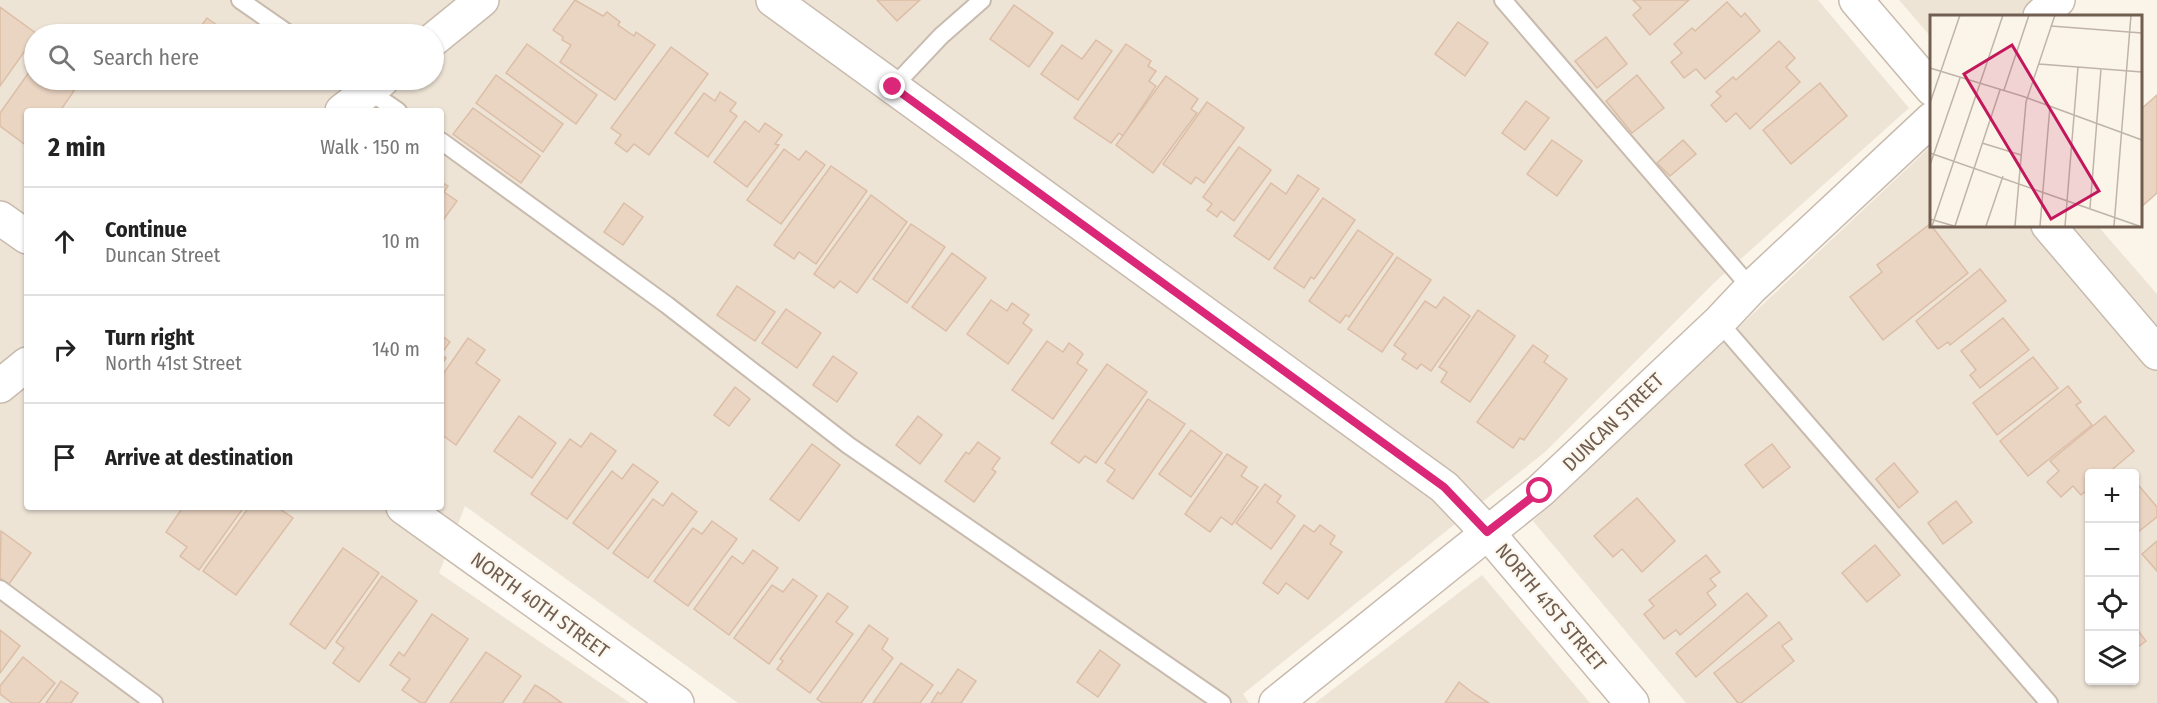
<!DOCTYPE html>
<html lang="en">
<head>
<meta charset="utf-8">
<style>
	body { margin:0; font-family:"Fira Sans Condensed",sans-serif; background:#f6f6f6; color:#222 }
	.controls { position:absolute; right:18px; bottom:18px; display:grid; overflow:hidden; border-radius:6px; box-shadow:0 2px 4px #0004 }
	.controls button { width:54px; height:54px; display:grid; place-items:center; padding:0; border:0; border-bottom:2px solid #e0e0e0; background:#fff; color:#222; font:30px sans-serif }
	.stop { position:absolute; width:18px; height:18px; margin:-14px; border:4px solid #db2777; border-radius:50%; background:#fff }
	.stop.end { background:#db2777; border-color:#fff; box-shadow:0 2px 6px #0008 }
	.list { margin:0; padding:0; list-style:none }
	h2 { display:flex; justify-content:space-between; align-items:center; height:78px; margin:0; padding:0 24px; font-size:26px }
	h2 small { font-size:20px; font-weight:400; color:#767676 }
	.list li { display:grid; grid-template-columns:39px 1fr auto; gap:18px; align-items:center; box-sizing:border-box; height:108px; padding:0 24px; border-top:2px solid #e0e0e0 }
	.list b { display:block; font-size:22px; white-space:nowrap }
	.list p { margin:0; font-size:20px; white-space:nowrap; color:#767676 }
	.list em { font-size:20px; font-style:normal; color:#767676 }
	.icon { flex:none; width:33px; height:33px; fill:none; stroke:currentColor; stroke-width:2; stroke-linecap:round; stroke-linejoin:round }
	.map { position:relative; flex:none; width:2157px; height:703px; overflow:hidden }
	.search { position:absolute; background:#fff; box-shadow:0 2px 4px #0004; left:24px; top:24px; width:420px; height:66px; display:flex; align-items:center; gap:15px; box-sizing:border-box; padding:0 21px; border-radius:33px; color:#767676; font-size:22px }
	.panel { position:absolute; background:#fff; box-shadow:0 2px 4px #0004; left:24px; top:108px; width:420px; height:402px; border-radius:6px }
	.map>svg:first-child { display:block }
	.residential { fill:#eee4d6; fill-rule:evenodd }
	.building { fill:#ead4c2; stroke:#dcbea7; stroke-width:1.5 }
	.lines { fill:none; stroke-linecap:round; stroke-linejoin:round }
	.lane-casing { stroke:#c8bbae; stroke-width:20 }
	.street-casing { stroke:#c8bbae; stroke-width:36 }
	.lane { stroke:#fff; stroke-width:16 }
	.street { stroke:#fff; stroke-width:33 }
	.route { stroke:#db2777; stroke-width:8 }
	.labels { text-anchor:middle; stroke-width:4.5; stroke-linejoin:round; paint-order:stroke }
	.street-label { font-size:20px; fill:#715e50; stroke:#fdf8ef }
	.inset-road { fill:none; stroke:#bfb4a7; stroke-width:1.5 }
	.view { fill:#c2185b; fill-opacity:0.15; stroke:#c2185b; stroke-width:3 }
	.inset-edge { fill:none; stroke:#715e50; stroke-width:3 }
</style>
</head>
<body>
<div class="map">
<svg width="2157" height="703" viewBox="0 0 2157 703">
	<rect width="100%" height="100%" fill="#faf4e9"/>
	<!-- residential -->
	<g class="residential">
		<path d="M0,0H1818L1909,108L1715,282L1546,451L1243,694L1249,703H738L465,506L439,573L630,703H0ZM34,34H434V80H34ZM27,111H441V507H27Z"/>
		<path d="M1899,0H2036L2018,16H1932V38Z"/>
		<path d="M1932,145V225H2097L2157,294V703H1686L1533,521ZM2090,474H2134V680H2090Z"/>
		<path d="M1482,575L1590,703H1315Z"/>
	</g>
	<!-- building -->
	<g class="building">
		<path d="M575,0L603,16L607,12L620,22L618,25L634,36L636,32L655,45L615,100L560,62L571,45L562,40L563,37L553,30Z"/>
		<path d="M877,0H920L897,21Z"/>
		<path d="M1633,0H1689L1650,35L1633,15L1641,8Z"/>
		<path d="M1727,2L1741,17L1745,13L1760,31L1705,79L1696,69L1684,78L1671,62L1682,53L1674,44L1692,28L1695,31Z"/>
		<path d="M1014,5L1053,33L1029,67L990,39Z"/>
		<path d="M0,7L37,34H34V38L0,86Z"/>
		<path d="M207,18L229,34H195Z"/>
		<path d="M1458,22L1488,43L1465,76L1435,54Z"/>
		<path d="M1606,37L1627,64L1597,88L1575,61Z"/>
		<path d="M1096,40L1112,51L1078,100L1041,74L1062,45L1082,59Z"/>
		<path d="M1779,41L1795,58L1786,67L1800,82L1750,129L1736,113L1726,122L1711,105L1721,96L1716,92L1733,77L1736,80Z"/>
		<path d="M527,44L597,95L576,124L506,73Z"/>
		<path d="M1126,44L1151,61L1148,66L1156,71L1149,81L1156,86L1123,136L1119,133L1111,143L1074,118Z"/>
		<path d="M671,47L708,74L649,155L634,144L627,152L615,143L621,135L611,128Z"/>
		<path d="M34,65V80H59L74,91L60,111H27V146L0,126V113Z"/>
		<path d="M496,75L563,124L543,152L476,103Z"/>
		<path d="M1637,75L1664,108L1632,133L1606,101Z"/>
		<path d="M1166,76L1198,99L1191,109L1197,113L1153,173L1116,145Z"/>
		<path d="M1820,83L1847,116L1791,164L1763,130Z"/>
		<path d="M720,92L736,103L730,111L737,116L708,157L675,133L704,93L715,101Z"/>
		<path d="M2157,95V193L2140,208V110Z"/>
		<path d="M1526,101L1549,118L1525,150L1502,133Z"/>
		<path d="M1207,102L1244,128L1204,183L1196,177L1191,184L1163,164Z"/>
		<path d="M473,108L540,156L521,183L453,134Z"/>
		<path d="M745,121L759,132L765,123L782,135L775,144L779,145L747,187L714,162Z"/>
		<path d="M1552,140L1582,161L1557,196L1527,174Z"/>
		<path d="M1683,140L1696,154L1670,176L1657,163Z"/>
		<path d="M1239,147L1271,170L1234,221L1221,211L1217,217L1207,210L1212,204L1203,197Z"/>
		<path d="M784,149L799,160L806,151L825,165L781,224L747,200Z"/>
		<path d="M831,166L867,191L816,264L799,252L794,259L774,245Z"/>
		<path d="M1298,175L1319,189L1269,260L1234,236L1271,183L1286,194Z"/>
		<path d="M441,182L448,186L444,192L457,201L441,223Z"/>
		<path d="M871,195L907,222L857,293L840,281L834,288L814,274Z"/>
		<path d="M1323,198L1355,220L1317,275L1314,279L1311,277L1304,288L1274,268Z"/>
		<path d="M624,203L643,217L623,245L604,232Z"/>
		<path d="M911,224L945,247L907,303L873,279Z"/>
		<path d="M1930,224L1968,273L1883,340L1850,297L1882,272L1877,265Z"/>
		<path d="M1358,230L1393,254L1349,317L1346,315L1340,323L1309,301Z"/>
		<path d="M952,253L986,278L946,331L912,307Z"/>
		<path d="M1397,257L1431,280L1382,352L1348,329Z"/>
		<path d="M1980,269L2006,301L1950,345L1948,342L1938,349L1916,321Z"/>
		<path d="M737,286L775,312L755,341L717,315Z"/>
		<path d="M1444,297L1470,316L1431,371L1421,364L1417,369L1402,359L1406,354L1394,345L1425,301L1436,308Z"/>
		<path d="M991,300L1007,311L1012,303L1029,315L1023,323L1032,330L1008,364L967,334Z"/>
		<path d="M786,309L821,333L797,368L762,343Z"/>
		<path d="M1478,310L1515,336L1470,402L1441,382L1447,372L1439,367Z"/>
		<path d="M2003,318L2029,350L1980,388L1970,375L1976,370L1961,351Z"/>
		<path d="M441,335L450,342L441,354L446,358L441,366Z"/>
		<path d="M468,338L485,350L476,363L500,380L456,445L441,434V377Z"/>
		<path d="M1047,341L1063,352L1069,343L1081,352L1083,354L1077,363L1087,370L1053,419L1012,390Z"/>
		<path d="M1533,345L1548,356L1544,362L1567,379L1524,440L1520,438L1513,448L1477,422Z"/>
		<path d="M833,356L857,373L837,402L813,385Z"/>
		<path d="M2033,357L2058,388L1997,435L1973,403Z"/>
		<path d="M1107,364L1147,392L1096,463L1085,456L1079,463L1051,443Z"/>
		<path d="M2068,386L2081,402L2076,405L2092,425L2028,476L2000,441Z"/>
		<path d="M735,387L750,399L729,426L714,415Z"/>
		<path d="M1148,399L1185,424L1133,499L1107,481L1115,470L1105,463Z"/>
		<path d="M519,416L556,443L532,478L494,451Z"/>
		<path d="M918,416L942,435L920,464L896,445Z"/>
		<path d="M2105,416L2134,451L2107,474H2090V488L2081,495L2073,486L2061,497L2047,482L2059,471L2050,461Z"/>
		<path d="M1191,430L1222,453L1191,497L1159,474Z"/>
		<path d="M591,433L616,451L567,519L531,494L570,439L581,447Z"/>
		<path d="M978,442L1000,458L992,469L996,472L974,502L945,481L966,452L969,454Z"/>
		<path d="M812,444L840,465L799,521L770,499Z"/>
		<path d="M1772,444L1790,467L1763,488L1745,465Z"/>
		<path d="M1227,454L1247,467L1241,476L1258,487L1232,525L1221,517L1210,532L1185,514Z"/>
		<path d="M1894,463L1918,492L1899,508L1876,479Z"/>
		<path d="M633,464L658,482L608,549L573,523L612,471L622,479Z"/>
		<path d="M2134,480L2157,507V517L2134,535Z"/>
		<path d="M1265,484L1281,496L1277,502L1295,516L1271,549L1236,523Z"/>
		<path d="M672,493L697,512L648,578L613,553L653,499L663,506Z"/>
		<path d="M1637,498L1675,541L1642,572L1622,549L1613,557L1594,536Z"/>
		<path d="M1956,501L1972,522L1943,544L1928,523Z"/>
		<path d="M183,507H244L199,570L180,556L187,547L166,532Z"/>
		<path d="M249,507H277L293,518L236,595L203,571Z"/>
		<path d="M712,521L737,539L688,606L654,581L693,528L702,534Z"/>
		<path d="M1304,525L1314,532L1320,525L1335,536L1330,544L1342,552L1308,599L1286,583L1278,594L1263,583Z"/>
		<path d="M1,531L31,553L9,584L0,578Z"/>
		<path d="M2157,541V571L2142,554Z"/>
		<path d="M1875,545L1900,575L1867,602L1842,573Z"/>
		<path d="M343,548L379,573L325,649L290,624Z"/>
		<path d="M753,550L778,568L729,635L694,609L732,556L743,564Z"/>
		<path d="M1706,555L1720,572L1710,579L1716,586L1707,593L1716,605L1680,635L1676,630L1664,639L1644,614L1654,606L1649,600Z"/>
		<path d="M382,576L417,601L359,682L333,663L344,648L336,642Z"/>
		<path d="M793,579L817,596L769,664L734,638L772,585L783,592Z"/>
		<path d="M828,593L848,607L836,622L853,634L810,693L777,669L783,661L780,659Z"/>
		<path d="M1747,593L1767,616L1696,677L1676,653Z"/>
		<path d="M432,614L468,639L425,703H421L402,690L410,679L390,665L399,652L404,656Z"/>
		<path d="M1779,622L1792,639L1782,646L1794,661L1741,703H1738L1714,673Z"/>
		<path d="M869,625L888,639L882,649L893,658L861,703H823L817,699Z"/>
		<path d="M2136,628L2146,641L2135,649L2134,629Z"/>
		<path d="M0,630L20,646L0,673Z"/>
		<path d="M1100,650L1120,665L1098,697L1077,682Z"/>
		<path d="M486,652L521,676L502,703H450Z"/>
		<path d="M23,657L55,683L39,703H12L0,694V686Z"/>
		<path d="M901,663L933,685L920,703H873Z"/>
		<path d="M958,669L976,681L961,703H931L938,692L941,694Z"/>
		<path d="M61,681L78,693L71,703H46Z"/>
		<path d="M1459,682L1473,693L1489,703H1445Z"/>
		<path d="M535,685L545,691L562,703H523Z"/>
	</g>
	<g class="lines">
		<!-- lane casing -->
		<g class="lane-casing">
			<g id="lane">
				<path d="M240,0L289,34"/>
				<path d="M1503,0L1751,288"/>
				<path d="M353,80L398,111"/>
				<path d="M893,87L941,36L982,0"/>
				<path d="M441,141L667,305L848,445L1222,703"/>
				<path d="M1719,322L2049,703"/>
				<path d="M0,589L154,703"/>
			</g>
		</g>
		<!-- street casing -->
		<g class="street-casing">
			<g id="street">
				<path d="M773,0L1444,487L1487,532L1632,703"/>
				<path d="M1856,0L1932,89"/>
				<path d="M2040,16L2058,0"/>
				<path d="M434,39L482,0"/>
				<path d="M342,111L382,80"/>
				<path d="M0,218L27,237"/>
				<path d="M2048,225L2157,353"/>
				<path d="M0,386L27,364"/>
				<path d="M403,507L677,703"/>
				<path d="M1276,703L1540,491L1719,322L1751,288L1932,119"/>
			</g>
		</g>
		<!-- lane -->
		<use href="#lane" class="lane"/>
		<!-- street -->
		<use href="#street" class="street"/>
	</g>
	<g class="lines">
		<!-- route -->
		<path class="route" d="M893,87L1444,487L1487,532L1540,491"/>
	</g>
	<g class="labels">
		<!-- street labels -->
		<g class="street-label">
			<text transform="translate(1613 422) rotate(-44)" y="7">DUNCAN STREET</text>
			<text transform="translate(540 605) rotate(36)" y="7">NORTH 40TH STREET</text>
			<text transform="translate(1551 607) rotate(50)" y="7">NORTH 41ST STREET</text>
		</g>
	</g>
	<!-- overview -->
	<g transform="translate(1930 15)">
		<rect width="212" height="212" fill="#faf4e9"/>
		<path class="inset-road" d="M121,11L212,18M109,49L212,57M0,53L92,81L212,125M74,75L99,0M0,88L30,0M52,128L91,140M0,138L209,211M0,150L30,63M160,193L171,54M0,204L24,211M2,211L73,0M25,211L70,75M56,211L73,161M85,211L96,87L125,0M110,211L120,91M135,211L148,52M184,211L201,0"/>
		<path class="view" d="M82,30L169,176L121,204L34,59Z"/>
		<rect width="212" height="212" class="inset-edge"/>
	</g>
</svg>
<div class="controls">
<button>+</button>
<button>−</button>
<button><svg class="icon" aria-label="locate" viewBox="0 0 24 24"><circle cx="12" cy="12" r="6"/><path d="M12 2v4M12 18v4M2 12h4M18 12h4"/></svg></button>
<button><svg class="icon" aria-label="layers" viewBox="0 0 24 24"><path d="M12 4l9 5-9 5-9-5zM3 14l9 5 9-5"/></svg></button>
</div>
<div class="stop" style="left:1540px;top:491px"></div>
<div class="stop end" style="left:893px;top:87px"></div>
<div class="search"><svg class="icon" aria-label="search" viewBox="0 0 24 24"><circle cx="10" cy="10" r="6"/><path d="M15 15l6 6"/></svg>Search here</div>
<section class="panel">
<h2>2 min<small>Walk · 150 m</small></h2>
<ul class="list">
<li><svg class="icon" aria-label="ahead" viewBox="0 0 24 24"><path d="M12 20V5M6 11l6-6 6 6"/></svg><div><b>Continue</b><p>Duncan Street</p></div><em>10 m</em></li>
<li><svg class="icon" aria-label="right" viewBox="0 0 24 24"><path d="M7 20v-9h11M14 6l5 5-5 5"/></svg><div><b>Turn right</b><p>North 41st Street</p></div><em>140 m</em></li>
<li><svg class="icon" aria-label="arrive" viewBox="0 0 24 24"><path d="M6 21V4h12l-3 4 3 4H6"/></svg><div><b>Arrive at destination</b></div></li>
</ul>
</section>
</div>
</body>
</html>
